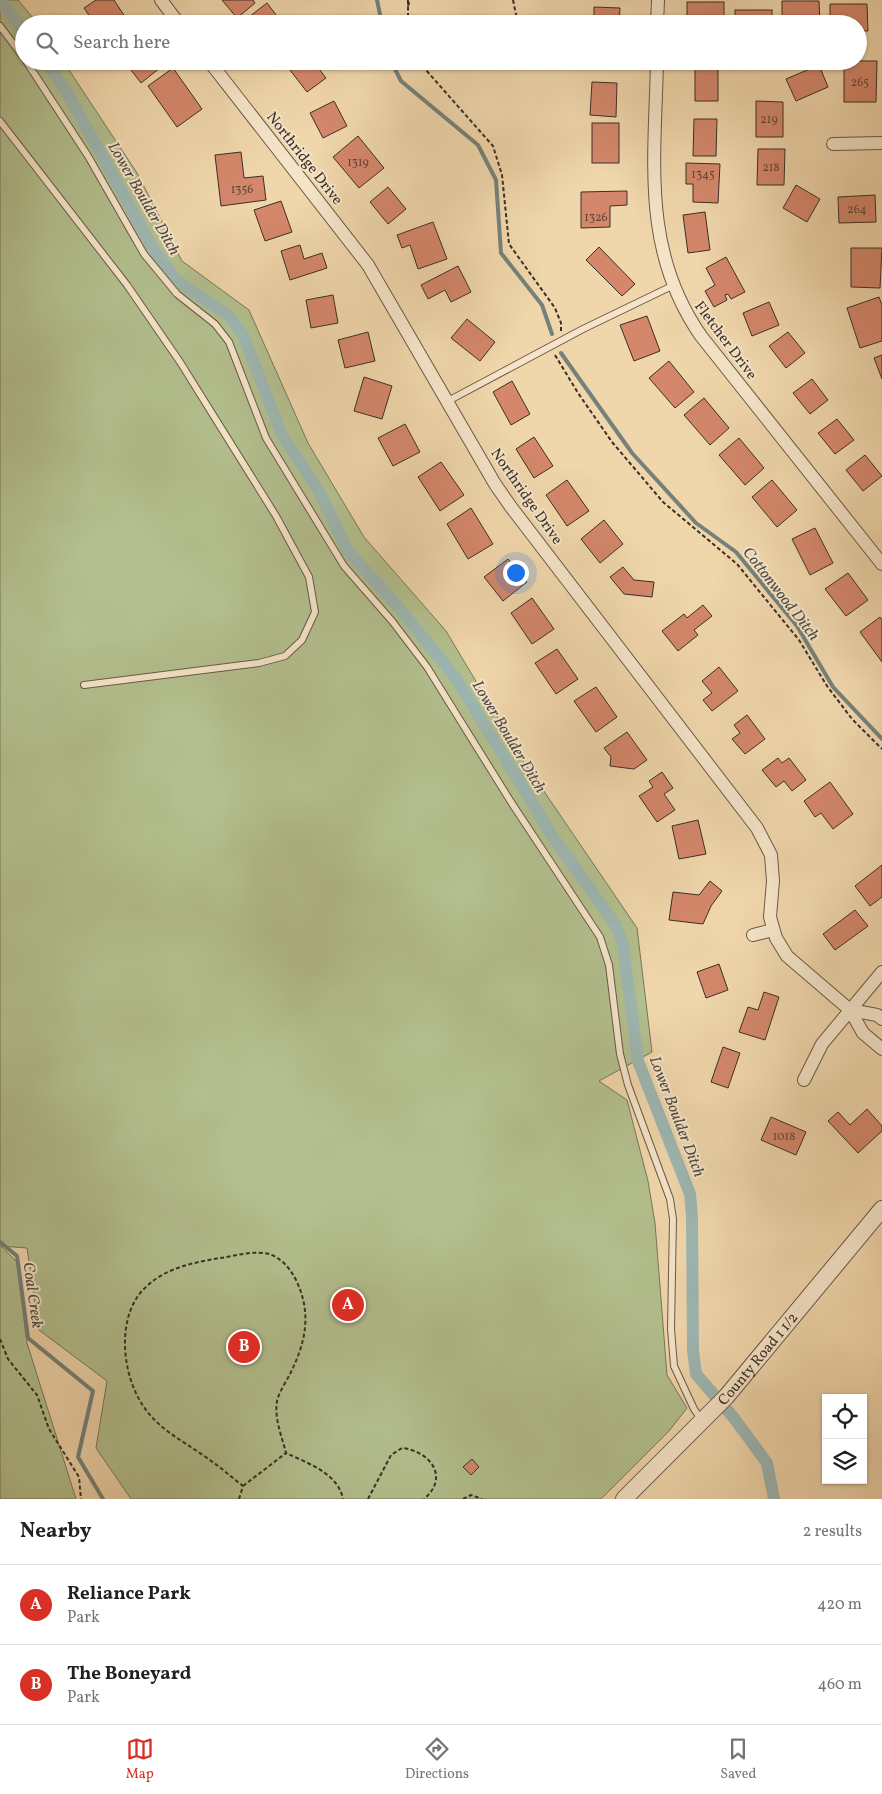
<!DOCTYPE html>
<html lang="en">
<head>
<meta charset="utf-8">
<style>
	body { margin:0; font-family:Vollkorn,serif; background:#f2f2f2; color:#202124 }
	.controls { position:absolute; right:15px; bottom:15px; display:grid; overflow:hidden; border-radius:0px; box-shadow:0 1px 4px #0004 }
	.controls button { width:45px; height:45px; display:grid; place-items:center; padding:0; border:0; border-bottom:1px solid #e0e0e0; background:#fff; color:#202124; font:25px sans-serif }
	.you { position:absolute; left:515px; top:572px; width:18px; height:18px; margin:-12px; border:4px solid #fff; border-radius:50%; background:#1a73e8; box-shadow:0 0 0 8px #1a73e833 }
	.badge { display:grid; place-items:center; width:32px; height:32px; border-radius:50%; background:#d93025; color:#fff; font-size:16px; font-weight:700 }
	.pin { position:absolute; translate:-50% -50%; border:2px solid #fff; box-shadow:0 1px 5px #0006 }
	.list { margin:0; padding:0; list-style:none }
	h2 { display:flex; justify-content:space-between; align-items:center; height:65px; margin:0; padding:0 20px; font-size:21px }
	h2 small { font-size:16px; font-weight:400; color:#757577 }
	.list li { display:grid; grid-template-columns:32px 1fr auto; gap:15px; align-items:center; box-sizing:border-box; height:80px; padding:0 20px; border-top:1px solid #e0e0e0 }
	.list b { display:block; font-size:19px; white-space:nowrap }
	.list p { margin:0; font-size:16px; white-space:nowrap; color:#757577 }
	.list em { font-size:16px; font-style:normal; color:#757577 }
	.icon { flex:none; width:28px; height:28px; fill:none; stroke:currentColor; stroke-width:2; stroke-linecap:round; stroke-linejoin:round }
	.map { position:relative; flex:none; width:882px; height:1499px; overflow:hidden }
	.search { position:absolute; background:#fff; box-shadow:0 1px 4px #0004; left:15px; right:15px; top:15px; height:55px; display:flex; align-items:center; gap:12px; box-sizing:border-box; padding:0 18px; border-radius:28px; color:#757577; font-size:19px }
	.sheet { height:225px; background:#fff }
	nav { display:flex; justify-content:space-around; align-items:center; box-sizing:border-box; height:70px; border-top:1px solid #e0e0e0; background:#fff; font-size:14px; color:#757577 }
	nav a { display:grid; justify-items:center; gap:2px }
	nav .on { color:#d93025 }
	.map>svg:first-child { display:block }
	.green { fill:#b3bf8e; stroke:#76775a }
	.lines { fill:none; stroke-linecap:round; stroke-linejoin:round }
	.stream { stroke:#75817a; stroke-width:4 }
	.canal { stroke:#9db7b2; stroke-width:12 }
	.building { fill:#d4876b; stroke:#3a2f27 }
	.service-casing { stroke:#685948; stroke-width:8 }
	.minor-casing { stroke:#685948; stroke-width:14 }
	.tertiary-casing { stroke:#685948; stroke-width:18 }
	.path { stroke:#3a2f27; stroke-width:2; stroke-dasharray:4 2.5; stroke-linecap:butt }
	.service { stroke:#f5e4c8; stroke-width:6 }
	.minor { stroke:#f5e4c8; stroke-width:12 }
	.tertiary { stroke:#f5e4c8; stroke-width:16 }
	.labels { text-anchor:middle; stroke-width:4; stroke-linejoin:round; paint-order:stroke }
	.number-label { font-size:12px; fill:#604538 }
	.street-label { font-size:15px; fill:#3a2f27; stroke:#f5e4c8 }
	.water-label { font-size:16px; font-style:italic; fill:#4e4a43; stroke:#f5e4c8 }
</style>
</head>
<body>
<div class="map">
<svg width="882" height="1499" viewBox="0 0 882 1499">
	<rect width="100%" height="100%" fill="#f0d6ab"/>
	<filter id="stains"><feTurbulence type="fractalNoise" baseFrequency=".004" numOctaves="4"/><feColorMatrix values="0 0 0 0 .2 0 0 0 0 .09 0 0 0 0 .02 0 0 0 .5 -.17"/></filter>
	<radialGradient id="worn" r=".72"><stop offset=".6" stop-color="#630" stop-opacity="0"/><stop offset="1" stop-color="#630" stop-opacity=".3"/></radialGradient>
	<!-- green -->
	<path class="green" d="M0,0H18L38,24H24V61H63L137,173L182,261L249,310L308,443L364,537L446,631L524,762L637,928L652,1052L599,1081L627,1100L648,1181L655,1223L667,1375L687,1408L669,1431L601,1499H131L96,1448L107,1381L39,1330L27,1248L1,1246L17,1262L27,1343L76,1499H0Z"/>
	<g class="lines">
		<!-- stream -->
		<g class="stream">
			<path d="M377,0L382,24"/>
			<path d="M391,61L401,81L478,145L496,180L501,253L542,305L552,334"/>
			<path d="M561,353L632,453L696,523L736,552L797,626L833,687L882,739"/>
			<path d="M0,1242L17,1256L28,1338L93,1391L78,1457L103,1499"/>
		</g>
		<!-- canal -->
		<g class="canal">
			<path d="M0,1L24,31"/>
			<path d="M45,61L65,89L154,250L176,280L230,317L243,335L282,435L320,493L347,550L399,608L455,677L555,840L615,924L623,945L638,1061L690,1194L692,1216L693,1351L696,1374L734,1418L767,1463L774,1499"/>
		</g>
	</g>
	<!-- building -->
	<g class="building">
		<path d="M96,0H114L129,23L95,24L84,8Z"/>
		<path d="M222,0H253L255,3L237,18Z"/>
		<path d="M782,1H819L820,24H782Z"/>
		<rect x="687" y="2" width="37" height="22"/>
		<path d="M267,3L283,24H254L249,17Z"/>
		<path d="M830,4H867L868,31H858V24H830Z"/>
		<path d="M594,7L620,8L619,24H594Z"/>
		<rect x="735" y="10" width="37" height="14"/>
		<path d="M124,61H162L165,64L141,83Z"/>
		<path d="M283,61H313L326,78L307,92Z"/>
		<path d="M844,61H877L876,102H844Z"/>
		<path d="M695,64L718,65V101H695Z"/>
		<path d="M819,65L828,87L796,101L786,79Z"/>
		<path d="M173,68L202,109L177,127L148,86Z"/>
		<path d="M592,82L617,83L616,117L590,115Z"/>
		<path d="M334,101L347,126L323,138L310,113Z"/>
		<path d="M756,101L783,102V137H756Z"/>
		<path d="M694,119H717L716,156H693Z"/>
		<rect x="592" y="123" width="27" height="40"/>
		<path d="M358,136L384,168L359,188L333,157Z"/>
		<path d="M758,149H785L784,185H757Z"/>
		<path d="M241,152L244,178L263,176L266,200L221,206L215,155Z"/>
		<path d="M686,163L720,164L718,203L693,202V184H686Z"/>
		<path d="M796,185L820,199L807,222L783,208Z"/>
		<path d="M388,187L406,209L388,224L370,202Z"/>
		<path d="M627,191V205L610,206V227L581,228V192Z"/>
		<path d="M875,195L876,222L839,223L838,197Z"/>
		<path d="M281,201L292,232L265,241L254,210Z"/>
		<path d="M705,212L710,250L688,253L683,215Z"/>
		<path d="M433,222L447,259L418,269L410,245L402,248L397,235Z"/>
		<path d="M300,245L304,259L322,253L327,268L290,280L281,251Z"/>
		<path d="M599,247L635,284L622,296L586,260Z"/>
		<path d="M851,248H882L880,288L851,287Z"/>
		<path d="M726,257L745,292L731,299L728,294L725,295L727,300L714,307L705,291L715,285L706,268Z"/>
		<path d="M458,266L471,292L451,302L445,290L428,299L421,285Z"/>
		<path d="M333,295L338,323L311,328L306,300Z"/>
		<path d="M879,297L882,305V341L860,348L847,308Z"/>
		<path d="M769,302L779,325L752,336L743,313Z"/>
		<path d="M647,316L660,351L634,361L620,325Z"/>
		<path d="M467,319L495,342L480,361L451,338Z"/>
		<path d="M368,332L375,361L345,368L338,340Z"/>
		<path d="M788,332L805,353L786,368L769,346Z"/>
		<path d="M882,355V379L874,358Z"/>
		<path d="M669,361L694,392L675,408L649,378Z"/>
		<path d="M364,377L392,386L382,419L354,411Z"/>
		<path d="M812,379L828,400L810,414L793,393Z"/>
		<path d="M512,381L530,414L511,425L493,392Z"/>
		<path d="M704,398L729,428L710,445L684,415Z"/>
		<path d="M837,419L854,440L835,454L818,433Z"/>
		<path d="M405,424L420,452L393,466L378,438Z"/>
		<path d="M534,437L553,466L534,478L516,449Z"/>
		<path d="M739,438L764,468L745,485L719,455Z"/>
		<path d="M865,455L882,476L863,491L846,470Z"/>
		<path d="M441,462L464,495L440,511L418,477Z"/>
		<path d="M567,480L589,511L567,526L546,495Z"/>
		<path d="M772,480L797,510L777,527L752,497Z"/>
		<path d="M471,508L493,544L468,559L447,524Z"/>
		<path d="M604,520L623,544L600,563L581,539Z"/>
		<path d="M815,528L833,563L810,575L792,539Z"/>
		<path d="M508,559L527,582L503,601L484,577Z"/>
		<path d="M623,567L634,580L654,582L652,597L624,594L610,577Z"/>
		<path d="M848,573L868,600L846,616L825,589Z"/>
		<path d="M532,598L554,629L532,644L511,613Z"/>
		<path d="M703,605L712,616L694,630L698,635L678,651L662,631L684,614L687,618Z"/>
		<path d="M880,617L882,620V662L860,632Z"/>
		<path d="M557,649L578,679L556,694L535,663Z"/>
		<path d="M719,667L738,691L712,711L703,700L712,693L702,681Z"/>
		<path d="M596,687L617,717L596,732L574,701Z"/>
		<path d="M747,715L765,739L745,754L732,739L740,733L734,725Z"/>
		<path d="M627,732L647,760L634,769L610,766L611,757L604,748Z"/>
		<path d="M778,758L782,763L789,758L806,780L792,791L784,781L776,787L762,770Z"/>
		<path d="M662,772L673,788L664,794L675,810L657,822L639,796L653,787L649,781Z"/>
		<path d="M830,782L853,814L833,829L821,813L815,817L804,801Z"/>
		<path d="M698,820L706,854L679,859L672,826Z"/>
		<path d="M882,865V897L870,906L855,886Z"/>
		<path d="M710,881L722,891L711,906L703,924L669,920L673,892L699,895Z"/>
		<path d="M855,910L868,926L835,950L823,934Z"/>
		<path d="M719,964L728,990L706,998L697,972Z"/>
		<path d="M764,992L779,997L765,1040L739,1032L748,1007L758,1010Z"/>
		<path d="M723,1047L740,1053L728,1088L711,1082Z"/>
		<path d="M867,1109L882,1126V1131L858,1153L828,1121L838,1112L850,1125Z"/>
		<path d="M771,1117L806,1132L796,1155L761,1140Z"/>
		<path d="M472,1459L479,1467L471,1475L463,1467Z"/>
	</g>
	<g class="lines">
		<!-- service casing -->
		<g class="service-casing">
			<g id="service">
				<path d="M0,26L24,58"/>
				<path d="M26,61L88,156L144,254L177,294L215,324L229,342L266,438L344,566L392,621L427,667L511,802L600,937L609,965L620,1054L628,1085L670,1199L673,1219L671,1329L674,1366L694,1409L701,1419"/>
				<path d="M0,121L127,285L180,362L276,516L309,577L315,612L302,640L285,656L259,663L84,685"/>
				<path d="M448,401L583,329L672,286"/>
			</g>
		</g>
		<!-- minor casing -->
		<g class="minor-casing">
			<g id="minor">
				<path d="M161,0L179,24"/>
				<path d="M657,24L658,0"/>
				<path d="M209,61L368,265L495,484L511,507L757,828L771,855L773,881L770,917L776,938L787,956L850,1010L863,1033L882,1049"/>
				<path d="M657,61C655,160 641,250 701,336L882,564"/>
				<path d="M833,144L882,143"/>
				<path d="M753,935L773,930"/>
				<path d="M850,1010L877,1015L882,1019"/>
				<path d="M804,1080L822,1044L882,972"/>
			</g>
		</g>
		<!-- tertiary casing -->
		<g class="tertiary-casing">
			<g id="tertiary">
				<path id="s1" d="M624,1499L726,1397L882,1209"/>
			</g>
		</g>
		<!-- path -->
		<g class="path">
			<path d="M408,0V24"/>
			<path d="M513,0L518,24"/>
			<path d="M408,6L410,0"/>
			<path d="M418,61L493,146L502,175L509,244L555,308L561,323V332"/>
			<path d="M555,355L578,393L612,442L663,502L737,564L799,640L827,686L852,719L882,749"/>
			<path d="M0,1339L8,1359L37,1395L49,1429L79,1477L81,1499"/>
			<path d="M243,1486L286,1453"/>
			<path d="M239,1499L243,1486C230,1476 218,1465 204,1456C179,1438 155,1428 139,1399C121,1367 117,1312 147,1286C166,1268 195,1262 220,1258C235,1256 254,1250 269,1254C281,1258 290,1268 296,1280C312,1313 306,1342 290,1374C286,1382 279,1392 277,1401C274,1418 282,1437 286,1453C307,1463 338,1473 343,1499"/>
			<path d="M368,1499L391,1455L402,1448C430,1451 450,1477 424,1499"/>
			<path d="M463,1499L471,1495L482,1499"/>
		</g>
		<!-- service -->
		<use href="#service" class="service"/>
		<!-- minor -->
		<use href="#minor" class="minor"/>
		<!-- tertiary -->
		<use href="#tertiary" class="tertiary"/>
	</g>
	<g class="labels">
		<!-- number labels -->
		<g class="number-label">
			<text x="860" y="86">265</text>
			<text x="769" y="123">219</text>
			<text x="358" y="166">1319</text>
			<text x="771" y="171">218</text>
			<text x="703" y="178">1345</text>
			<text x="242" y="193">1356</text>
			<text x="857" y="213">264</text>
			<text x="596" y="221">1326</text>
			<text x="784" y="1140">1018</text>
		</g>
		<!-- street labels -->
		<g class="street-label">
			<text transform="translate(305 158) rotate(52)" y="5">Northridge Drive</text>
			<text transform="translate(726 340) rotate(53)" y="5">Fletcher Drive</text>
			<text transform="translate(527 496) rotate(55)" y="5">Northridge Drive</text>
			<text dy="5" stroke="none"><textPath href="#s1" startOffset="194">County Road 1 1/2</textPath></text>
		</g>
		<!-- water labels -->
		<g class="water-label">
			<text transform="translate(145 198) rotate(60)" y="6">Lower Boulder Ditch</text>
			<text transform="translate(782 593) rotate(52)" y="6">Cottonwood Ditch</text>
			<text transform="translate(510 736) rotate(59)" y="6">Lower Boulder Ditch</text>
			<text transform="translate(678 1116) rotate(69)" y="6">Lower Boulder Ditch</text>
			<text transform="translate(34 1295) rotate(82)" y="6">Coal Creek</text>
		</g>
	</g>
	<rect width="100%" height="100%" filter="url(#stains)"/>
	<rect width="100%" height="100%" fill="url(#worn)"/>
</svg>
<div class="controls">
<button><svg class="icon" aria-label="locate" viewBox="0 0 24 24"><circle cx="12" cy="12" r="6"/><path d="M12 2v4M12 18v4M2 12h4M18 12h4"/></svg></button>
<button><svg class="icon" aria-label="layers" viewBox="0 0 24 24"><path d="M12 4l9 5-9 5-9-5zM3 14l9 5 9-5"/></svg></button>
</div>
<div class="you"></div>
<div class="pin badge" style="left:348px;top:1305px">A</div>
<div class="pin badge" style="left:244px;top:1347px">B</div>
<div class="search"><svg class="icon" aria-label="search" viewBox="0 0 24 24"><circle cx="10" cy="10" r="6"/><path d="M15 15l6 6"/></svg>Search here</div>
</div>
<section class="sheet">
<h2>Nearby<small>2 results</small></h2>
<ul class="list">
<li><span class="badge">A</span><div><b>Reliance Park</b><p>Park</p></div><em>420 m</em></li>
<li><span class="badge">B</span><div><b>The Boneyard</b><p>Park</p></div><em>460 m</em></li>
</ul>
</section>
<nav>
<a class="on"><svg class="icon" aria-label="map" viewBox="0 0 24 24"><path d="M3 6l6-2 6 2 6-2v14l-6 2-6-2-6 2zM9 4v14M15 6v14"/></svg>Map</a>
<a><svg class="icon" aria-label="directions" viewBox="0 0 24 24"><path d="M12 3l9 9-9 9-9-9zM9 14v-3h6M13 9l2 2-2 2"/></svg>Directions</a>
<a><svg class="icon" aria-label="saved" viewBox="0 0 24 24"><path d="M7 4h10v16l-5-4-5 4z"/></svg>Saved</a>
</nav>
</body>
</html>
